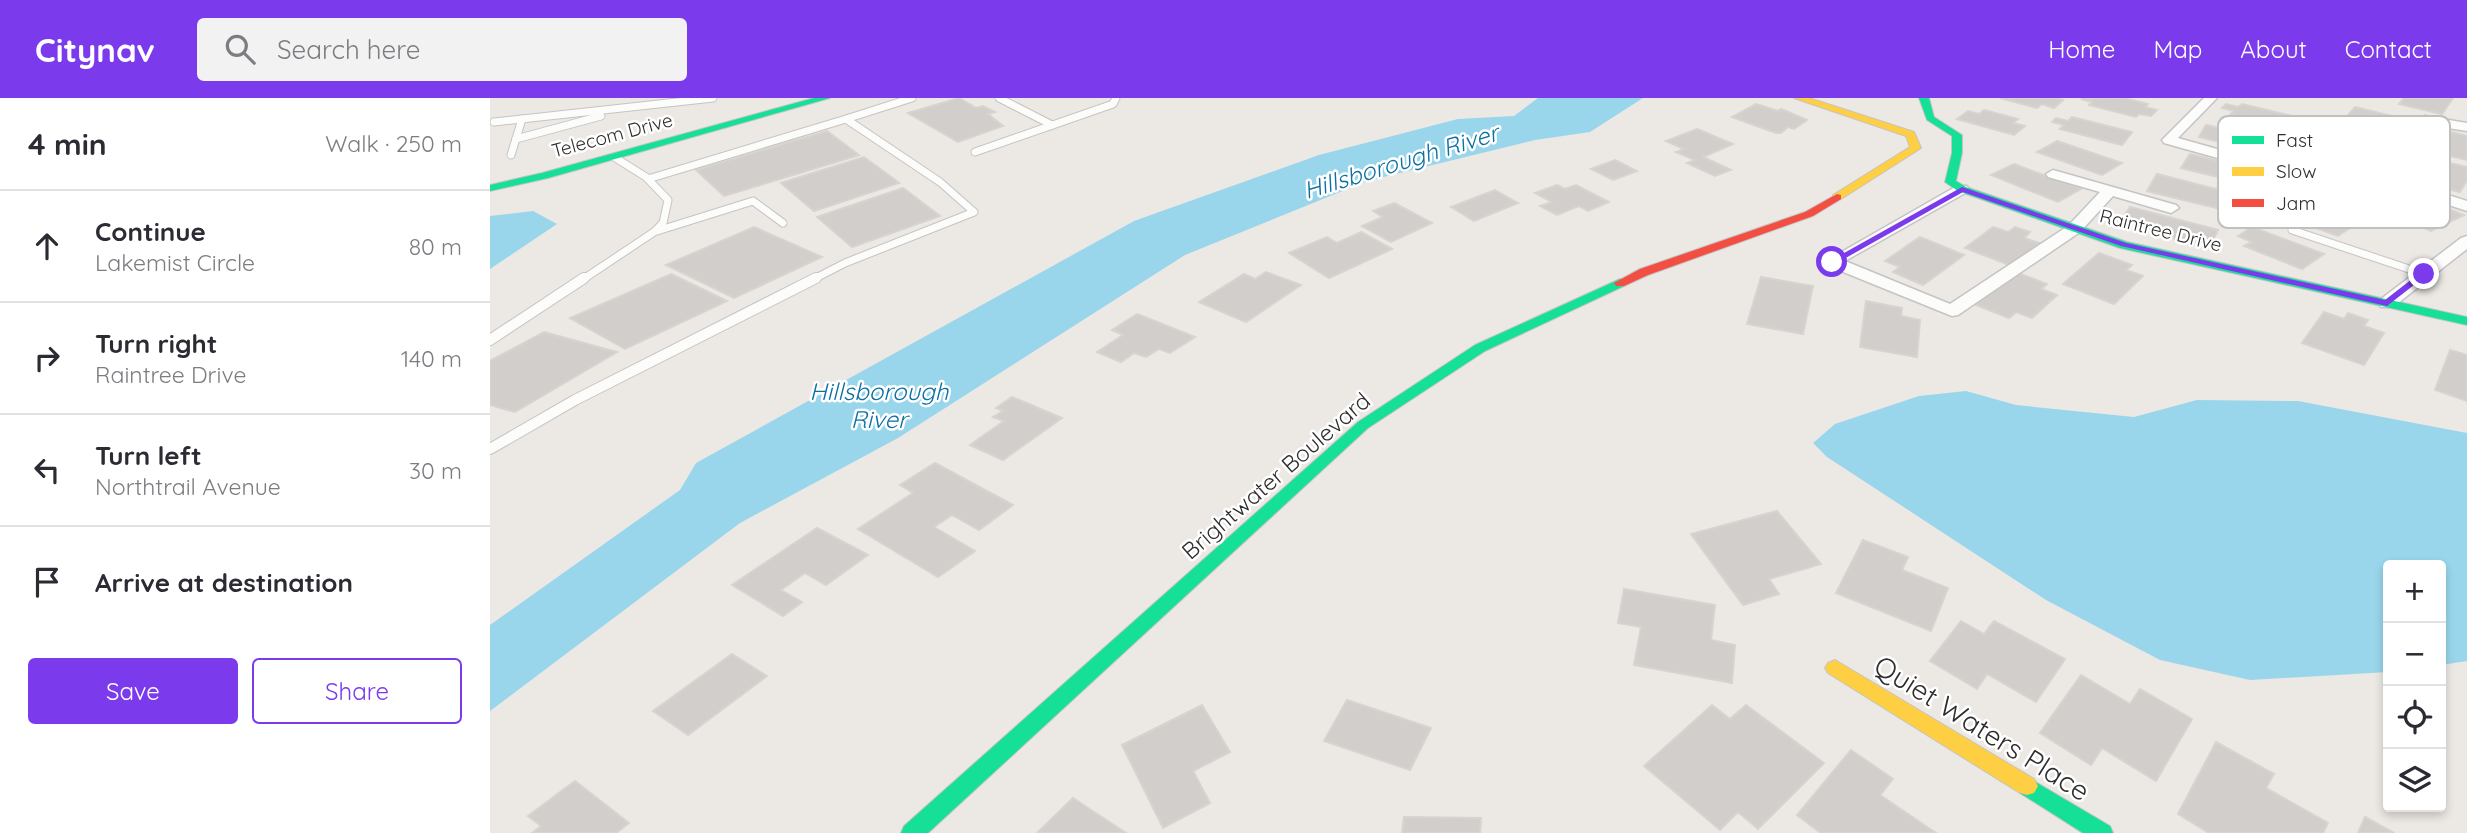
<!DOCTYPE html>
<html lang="en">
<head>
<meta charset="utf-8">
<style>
	body { margin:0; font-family:Quicksand,sans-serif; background:#f2f2f3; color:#2b2b33 }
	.controls { position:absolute; right:21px; bottom:21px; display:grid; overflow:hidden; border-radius:7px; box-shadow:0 4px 10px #0003 }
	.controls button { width:63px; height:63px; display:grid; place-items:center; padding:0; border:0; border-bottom:2px solid #e1e1e2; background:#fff; color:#2b2b33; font:35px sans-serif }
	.stop { position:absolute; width:21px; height:21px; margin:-16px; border:5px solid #7c3aed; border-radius:50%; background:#fff }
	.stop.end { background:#7c3aed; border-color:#fff; box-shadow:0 2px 7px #0008 }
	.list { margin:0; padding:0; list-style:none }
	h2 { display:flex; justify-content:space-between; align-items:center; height:91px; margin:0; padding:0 28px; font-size:30px }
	h2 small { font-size:23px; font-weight:400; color:#7c7c81 }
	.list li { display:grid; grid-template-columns:46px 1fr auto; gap:21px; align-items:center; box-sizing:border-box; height:112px; padding:0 28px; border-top:2px solid #e1e1e2 }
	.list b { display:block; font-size:26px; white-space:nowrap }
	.list p { margin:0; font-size:23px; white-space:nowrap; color:#7c7c81 }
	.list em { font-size:23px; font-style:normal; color:#7c7c81 }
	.actions { display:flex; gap:14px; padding:21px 28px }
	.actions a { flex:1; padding:16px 0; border:2px solid #7c3aed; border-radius:7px; text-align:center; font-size:24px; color:#7c3aed }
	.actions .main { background:#7c3aed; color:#fff }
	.icon { flex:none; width:38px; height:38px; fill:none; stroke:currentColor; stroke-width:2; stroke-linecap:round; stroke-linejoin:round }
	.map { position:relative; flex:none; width:1977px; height:735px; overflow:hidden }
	header { display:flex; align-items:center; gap:42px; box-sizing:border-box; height:98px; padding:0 35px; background:#7c3aed; color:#fff }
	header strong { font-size:33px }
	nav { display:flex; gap:38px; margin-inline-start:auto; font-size:24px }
	.search { width:490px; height:63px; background:#f2f2f3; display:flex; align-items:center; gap:18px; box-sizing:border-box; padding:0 24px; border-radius:7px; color:#7c7c81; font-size:26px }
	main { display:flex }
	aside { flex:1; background:#fff }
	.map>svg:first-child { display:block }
	.water { fill:#99d6ec }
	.building { fill:#d1cecb; stroke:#d7d4d0; stroke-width:2 }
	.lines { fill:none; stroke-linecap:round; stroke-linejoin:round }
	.lane-far1-casing { stroke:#c5c4c5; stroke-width:9 }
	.lane-casing { stroke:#c5c4c5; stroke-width:12 }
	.street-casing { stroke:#c5c4c5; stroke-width:3 }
	.fast-casing { stroke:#c5c4c5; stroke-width:2 }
	.slow-casing { stroke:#c5c4c5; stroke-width:2 }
	.jam-casing { stroke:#c5c4c5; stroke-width:2 }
	.lane-far1 { stroke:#fcfcfb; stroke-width:7 }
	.lane { stroke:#fcfcfb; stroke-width:10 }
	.street { fill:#fcfcfb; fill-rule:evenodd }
	.fast { fill:#16e098; fill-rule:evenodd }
	.slow { fill:#ffcf43; fill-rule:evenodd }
	.jam { fill:#f24e42; fill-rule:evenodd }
	.route { fill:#7c3aed }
	.labels { text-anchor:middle; stroke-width:5; stroke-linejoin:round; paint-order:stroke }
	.far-street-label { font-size:19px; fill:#2e2e2e; stroke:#fff }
	.street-label { font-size:23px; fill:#2e2e2e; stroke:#fff }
	.water-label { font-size:24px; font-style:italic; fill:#0d6fa3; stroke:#fff }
	.near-street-label { font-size:28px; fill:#2e2e2e; stroke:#fff }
	.key { fill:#fff; stroke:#c0c0c0; stroke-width:2 }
	.key-label { font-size:19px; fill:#2e2e2e }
</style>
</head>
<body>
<header>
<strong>Citynav</strong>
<div class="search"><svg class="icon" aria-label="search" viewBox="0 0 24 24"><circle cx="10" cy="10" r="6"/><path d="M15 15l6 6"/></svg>Search here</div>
<nav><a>Home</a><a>Map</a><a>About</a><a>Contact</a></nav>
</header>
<main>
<aside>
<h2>4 min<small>Walk · 250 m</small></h2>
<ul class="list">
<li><svg class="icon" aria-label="ahead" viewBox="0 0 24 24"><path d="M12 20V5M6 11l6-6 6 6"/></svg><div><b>Continue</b><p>Lakemist Circle</p></div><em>80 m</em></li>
<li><svg class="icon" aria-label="right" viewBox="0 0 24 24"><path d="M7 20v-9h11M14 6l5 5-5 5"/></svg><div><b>Turn right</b><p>Raintree Drive</p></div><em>140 m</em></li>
<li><svg class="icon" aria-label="left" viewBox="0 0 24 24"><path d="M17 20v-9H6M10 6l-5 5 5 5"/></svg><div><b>Turn left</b><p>Northtrail Avenue</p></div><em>30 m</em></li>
<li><svg class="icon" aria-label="arrive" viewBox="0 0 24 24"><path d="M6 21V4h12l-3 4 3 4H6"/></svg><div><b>Arrive at destination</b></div></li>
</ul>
<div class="actions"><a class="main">Save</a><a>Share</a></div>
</aside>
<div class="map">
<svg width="1977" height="735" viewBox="0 0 1977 735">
	<rect width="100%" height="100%" fill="#ece8e4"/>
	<!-- water -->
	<g class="water">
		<path d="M1048,0H1153L1100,34L1045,42L877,83L695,157L408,340L250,425L0,613V527L190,392L206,365L644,123L829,57L968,21L1024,18Z"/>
		<path d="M43,113L67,126L0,171V118Z"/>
		<path d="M1476,293L1526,307L1644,319L1707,302L1808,303L1977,335V563L1951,567V467H1898V574L1760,582L1670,562L1556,502L1337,359L1323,345L1345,326L1429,298Z"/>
	</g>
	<!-- building -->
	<g class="building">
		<path d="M469,0L486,10L493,8L505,14L498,16L513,28L468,44L418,15Z"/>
		<path d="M1510,0H1565L1573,2L1564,10L1552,6L1547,10Z"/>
		<path d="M1634,0L1658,6L1655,9L1667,12L1661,18L1649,16L1646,19L1599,7L1602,4L1591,1Z"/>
		<path d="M1914,0H1963L1952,16L1909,6Z"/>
		<path d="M1266,6L1288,13L1291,11L1317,22L1304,31L1298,29L1291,35H1286L1242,19Z"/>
		<path d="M1736,6L1748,9L1752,6L1814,21L1807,29L1794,26L1791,30L1740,17L1744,13L1732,10Z"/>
		<path d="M1865,9L1906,19L1890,39L1848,29Z"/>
		<path d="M1494,12L1528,21L1523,25L1535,28L1524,37L1467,21L1478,13L1489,16Z"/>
		<path d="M1582,19L1642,34L1632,47L1570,31L1574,27L1562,24L1566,20L1578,23Z"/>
		<path d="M1716,27L1796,45L1789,58L1709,39Z"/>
		<path d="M1207,31L1243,46L1213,59L1241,72L1225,78L1197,65L1205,62L1186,54L1194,51L1176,43Z"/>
		<path d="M337,33L369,57L234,98L206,72Z"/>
		<path d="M1957,33L1977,38V62L1943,54Z"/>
		<path d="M1567,43L1632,65L1612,77L1547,54Z"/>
		<path d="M1700,56L1777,75L1770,89L1691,70Z"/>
		<path d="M374,59L409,85L324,113L291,85Z"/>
		<path d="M1935,59L1977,69V82L1970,94L1920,81Z"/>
		<path d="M1125,62L1147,73L1123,82L1101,71Z"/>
		<path d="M1524,66L1591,91L1568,104L1501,77Z"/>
		<path d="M1667,76L1733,93L1730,98L1744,102L1739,113L1657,93Z"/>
		<path d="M1067,87L1075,91L1086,87L1119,104L1098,113L1089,108L1067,117L1050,108L1062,104L1045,95Z"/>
		<path d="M413,90L450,118L362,149L327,119Z"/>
		<path d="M1005,92L1028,105L984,123L961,109Z"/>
		<path d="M1923,97L1974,117L1941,133L1890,112Z"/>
		<path d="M904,105L942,125L901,144L872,128L893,119L883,113Z"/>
		<path d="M1640,109L1728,132L1722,144L1707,140L1704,146L1645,130L1648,124L1633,120Z"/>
		<path d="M1828,112L1867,125L1848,138L1809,124Z"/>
		<path d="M264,129L332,159L244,200L176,167Z"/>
		<path d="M1503,129L1518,134L1525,129L1540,134L1534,140L1549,145L1522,168L1475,150Z"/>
		<path d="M1762,129L1834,156L1812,171L1754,148L1762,144L1748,138Z"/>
		<path d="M871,134L902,151L839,180L799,155L837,139L847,145Z"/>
		<path d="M1430,139L1474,157L1433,187L1403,174L1410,169L1395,163Z"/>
		<path d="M1609,155L1642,167L1636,172L1653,178L1624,206L1573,186Z"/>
		<path d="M776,174L811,187L756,224L709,204L754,176L765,181Z"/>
		<path d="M1525,174L1557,186L1551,191L1567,197L1542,220L1526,214L1519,220L1486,207Z"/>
		<path d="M181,176L237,203L135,251L80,220Z"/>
		<path d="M1271,179L1323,188L1313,236L1257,226Z"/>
		<path d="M1376,203L1412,210L1411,218L1430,222L1427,259L1370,249Z"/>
		<path d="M1834,214L1854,221L1858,215L1878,222L1874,228L1894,235L1874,267L1812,245Z"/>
		<path d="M647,216L705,239L680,255L669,251L656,259L644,255L631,264L607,254L633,237L622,232Z"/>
		<path d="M54,234L127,254L25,314L0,307V263Z"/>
		<path d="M1960,252L1977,257V303L1945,292Z"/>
		<path d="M522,299L572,320L513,362L480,347L514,323L503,319L513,313L506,310Z"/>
		<path d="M445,365L523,407L489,432L462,417L444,429L485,453L448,479L368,431L423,395L410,387Z"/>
		<path d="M1287,413L1331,466L1279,481L1289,496L1253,507L1201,436Z"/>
		<path d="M327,430L378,457L336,487L315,475L291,492L312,504L293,518L242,487Z"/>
		<path d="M1373,442L1418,459L1412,472L1458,490L1441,533L1346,495Z"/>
		<path d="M1134,491L1225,507L1221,542L1245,547L1242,585L1144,567L1151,529L1128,525Z"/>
		<path d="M1471,523L1494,536L1504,523L1575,561L1546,604L1497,576L1487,591L1440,563Z"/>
		<path d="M242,556L277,578L198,637L163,613Z"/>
		<path d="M1591,577L1640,606L1650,591L1702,621L1666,683L1612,650L1601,667L1550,635Z"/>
		<path d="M857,602L941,630L920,672L834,643Z"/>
		<path d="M712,607L740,654L703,673L720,705L673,730L632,647Z"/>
		<path d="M1222,607L1240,621L1256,607L1334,665L1268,731L1248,714L1230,732L1154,668Z"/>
		<path d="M1726,644L1784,676L1776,690L1838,725L1833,735H1719L1688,716Z"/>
		<path d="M1361,652L1403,681L1390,697L1446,735H1331L1307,717Z"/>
		<path d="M85,683L139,725L126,735H42L51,728L38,718Z"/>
		<path d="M583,700L636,735H547Z"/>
		<path d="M914,719L991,720L990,735H912Z"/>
		<path d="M1875,719L1904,735H1868Z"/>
	</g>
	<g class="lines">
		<!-- lane-far1 casing -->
		<g class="lane-far1-casing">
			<g id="lane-far1">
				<path d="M509,0L562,27"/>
				<path d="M4,24L223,0"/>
				<path d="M26,41L111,18"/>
				<path d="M485,54L623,6L626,0"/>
				<path d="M21,57L32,21"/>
				<path d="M158,81L356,21"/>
				<path d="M1879,100L1908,85"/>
				<path d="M1802,132L1934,176"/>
				<path d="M167,133L263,103L293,125"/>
				<path d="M92,182L164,134L173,125L178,102L156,79L124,59"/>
				<path d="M322,182L355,165L484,114L450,84L356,21L422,0"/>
			</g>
		</g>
		<!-- lane casing -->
		<g class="lane-casing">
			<g id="lane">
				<path d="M0,242L94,180"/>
				<path d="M0,351L85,302L326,180"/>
			</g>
		</g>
		<!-- street casing -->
		<g class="street-casing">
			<g id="street">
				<path d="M1714,0H1727L1688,40L1759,60V66H1749L1674,45L1672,42Z"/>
				<path d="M1935,18L1977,25V33L1939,27L1927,45H1917L1915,42L1930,19Z"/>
				<path d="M1893,70L1898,71L1903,79L1977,103V113L1892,85L1886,74Z"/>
				<path d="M1563,72L1686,107L1689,110L1681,115L1623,98L1590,134L1468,217L1462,218L1336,167L1334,164L1467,88H1477L1479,91L1477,94L1355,163L1460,206L1578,128L1610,94L1558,79L1556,76Z"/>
				<path d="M1977,138V151L1903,209H1891L1888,205L1891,201L1971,140Z"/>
			</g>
		</g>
		<!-- fast casing -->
		<g class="fast-casing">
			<g id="fast">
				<path d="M324,0H340L58,80L0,93V87L52,75Z"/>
				<path d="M1429,0H1439L1444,19L1472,37V55L1466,83L1476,89L1637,144L1977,219V227L1630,150L1468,93L1455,84L1462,55V38L1437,22Z"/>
				<path d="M1130,181L1134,182V188L995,253L878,330L438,735H411L414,728L868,324L985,247Z"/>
				<path d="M1537,679L1620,728L1623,735H1593L1530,695L1526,688L1530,681Z"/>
			</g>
		</g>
		<!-- slow casing -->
		<g class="slow-casing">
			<g id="slow">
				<path d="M1304,0H1319L1424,34L1431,50L1351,101H1343V97L1420,49L1416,38Z"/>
				<path d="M1345,562L1544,681L1548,688L1544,695L1537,697L1530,695L1338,575L1335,570L1338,565Z"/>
			</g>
		</g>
		<!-- jam casing -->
		<g class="jam-casing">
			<path id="jam" d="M1347,96L1351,97V101L1323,118L1158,177L1134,188H1126L1124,185L1150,171L1315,114Z"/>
		</g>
		<!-- lane-far1 -->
		<use href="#lane-far1" class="lane-far1"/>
		<!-- lane -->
		<use href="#lane" class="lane"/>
		<!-- street -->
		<use href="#street" class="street"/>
		<!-- fast -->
		<use href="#fast" class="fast"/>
		<!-- slow -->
		<use href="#slow" class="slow"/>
		<!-- jam -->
		<use href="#jam" class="jam"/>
	</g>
	<!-- route -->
	<path class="route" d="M1472,89L1636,145L1895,202L1931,174L1938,176L1897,208L1631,148L1473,94L1345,166L1338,164Z"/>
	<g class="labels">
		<!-- far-street labels -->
		<g class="far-street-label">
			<text transform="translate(122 37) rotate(-15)" y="7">Telecom Drive</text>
			<text transform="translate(1671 132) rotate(14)" y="7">Raintree Drive</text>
		</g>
		<!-- street labels -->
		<g class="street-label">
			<text transform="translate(786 378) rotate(-41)" y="8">Brightwater Boulevard</text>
		</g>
		<!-- water labels -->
		<g class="water-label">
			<text transform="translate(911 64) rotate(-17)" y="8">Hillsborough River</text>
			<text x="389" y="302">Hillsborough<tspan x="389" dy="28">River</tspan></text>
		</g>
		<!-- near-street labels -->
		<g class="near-street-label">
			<text transform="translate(1492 630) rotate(32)" y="10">Quiet Waters Place</text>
		</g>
	</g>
	<!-- legend -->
	<rect x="1728" y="18" width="232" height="112" rx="10" class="key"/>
	<rect x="1742" y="38" width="32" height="8" fill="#16e098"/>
	<rect x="1742" y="69" width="32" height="9" fill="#ffcf43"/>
	<rect x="1742" y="101" width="32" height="8" fill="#f24e42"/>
	<g class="key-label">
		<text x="1786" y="49">Fast</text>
		<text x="1786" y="80">Slow</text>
		<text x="1786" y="112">Jam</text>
	</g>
</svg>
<div class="controls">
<button>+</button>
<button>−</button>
<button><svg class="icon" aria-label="locate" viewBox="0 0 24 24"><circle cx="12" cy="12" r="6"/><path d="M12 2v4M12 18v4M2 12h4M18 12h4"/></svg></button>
<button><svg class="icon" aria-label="layers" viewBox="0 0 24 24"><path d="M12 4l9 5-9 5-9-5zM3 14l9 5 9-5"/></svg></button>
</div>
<div class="stop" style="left:1342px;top:164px"></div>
<div class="stop end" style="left:1934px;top:176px"></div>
</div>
</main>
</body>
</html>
